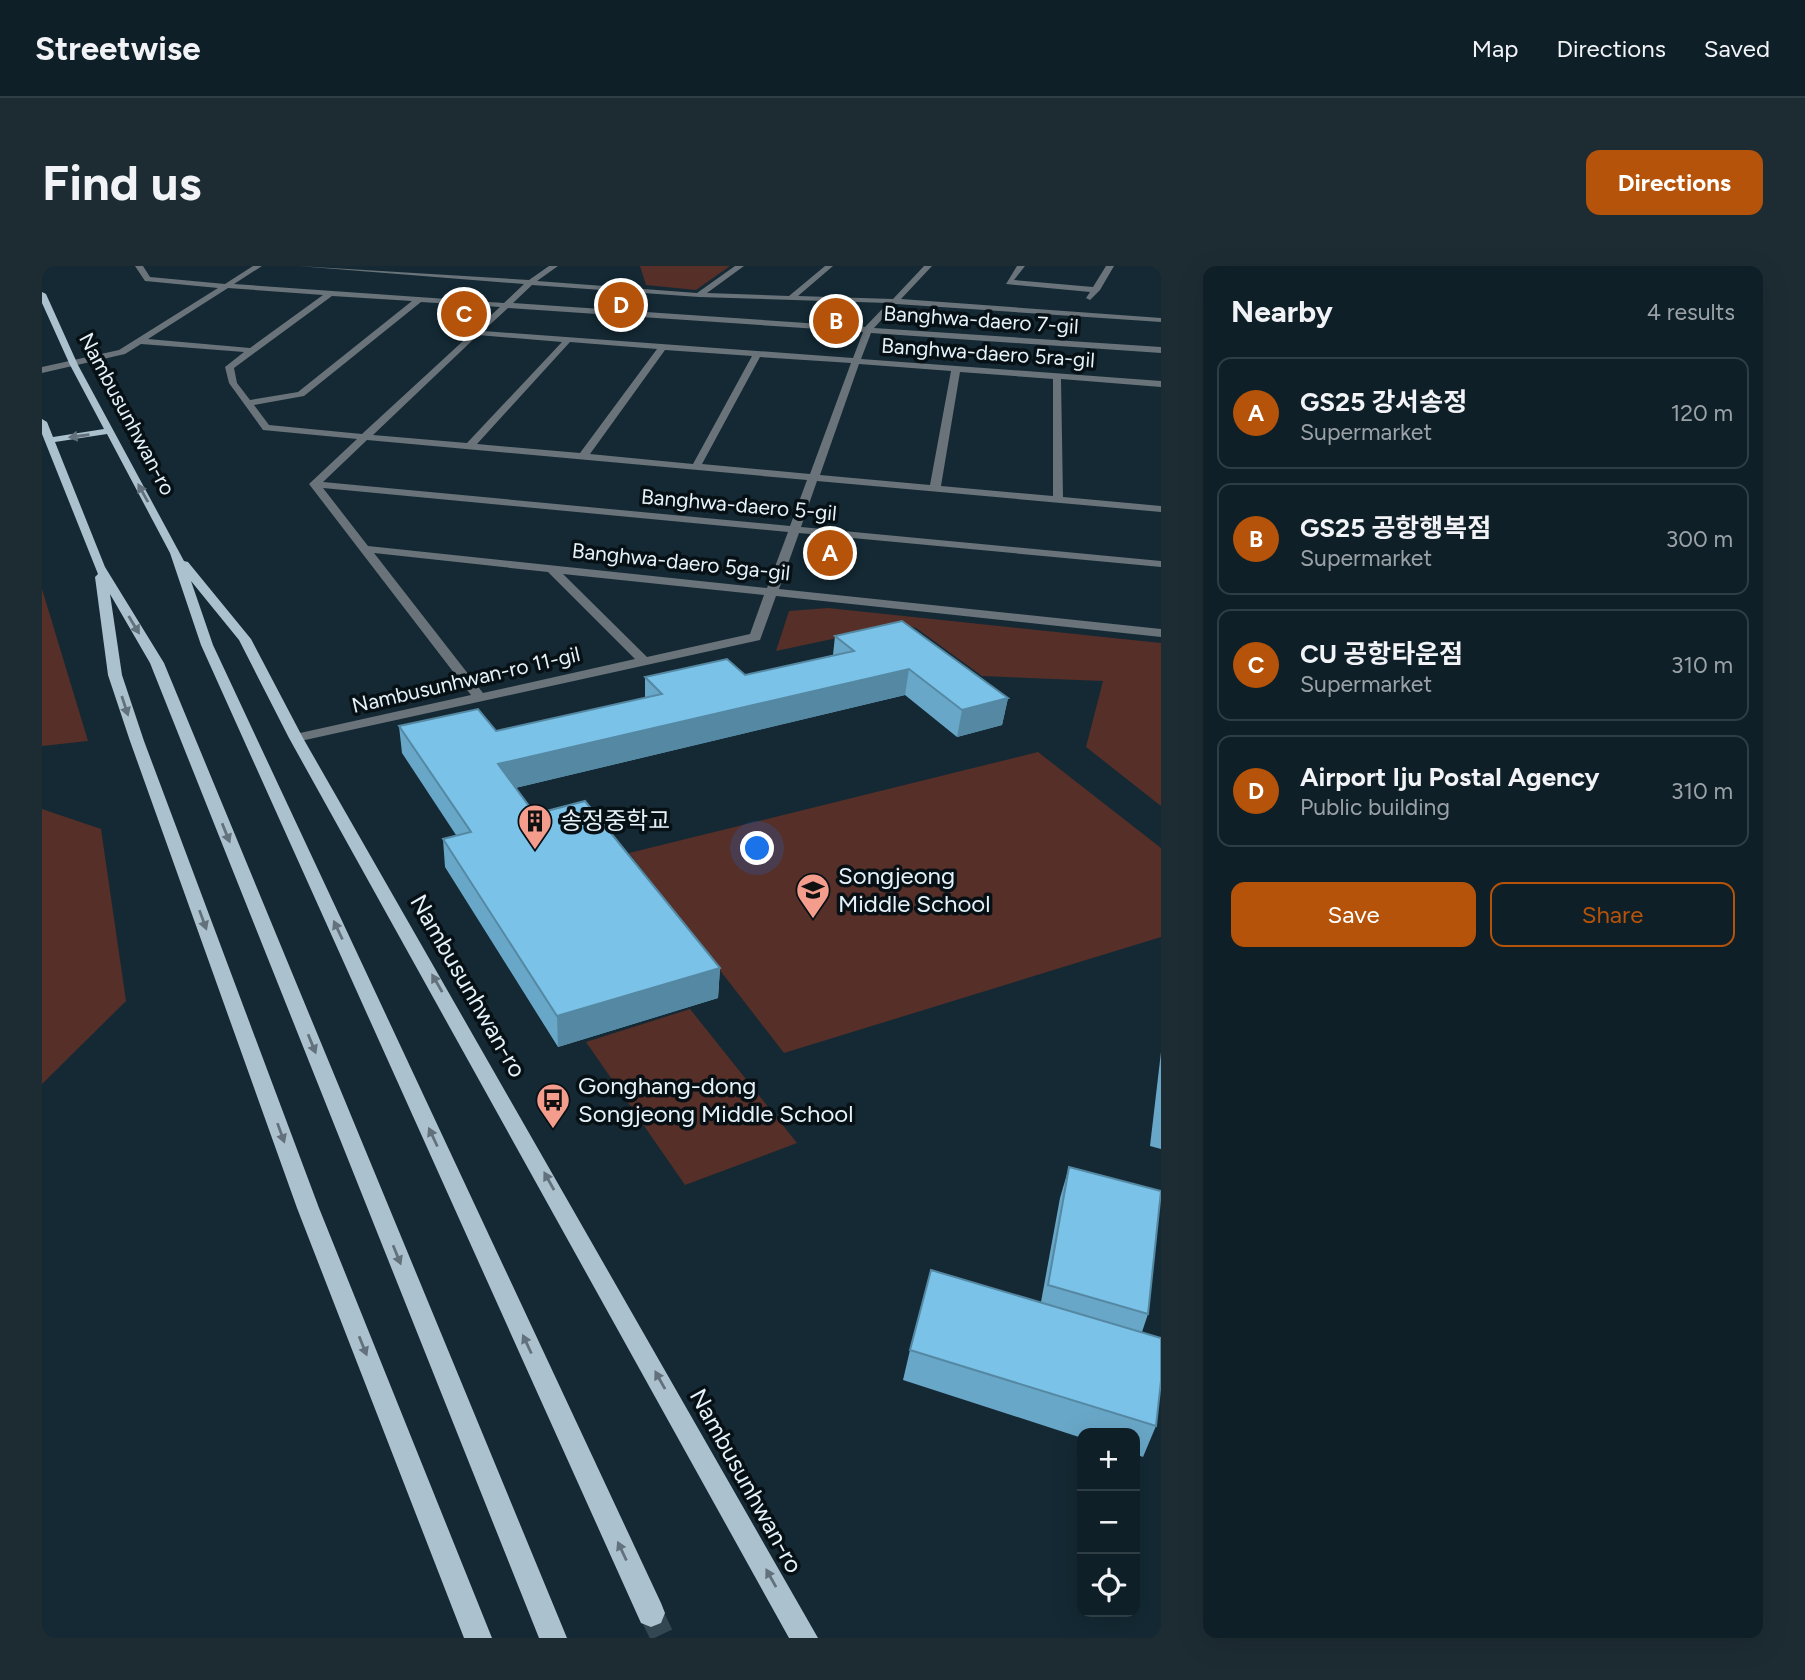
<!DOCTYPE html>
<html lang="en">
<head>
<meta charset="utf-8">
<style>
	body { margin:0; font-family:Figtree,"Noto Sans KR",sans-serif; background:#1d2c33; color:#f1f3f6 }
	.controls { position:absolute; right:21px; bottom:21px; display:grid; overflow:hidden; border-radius:14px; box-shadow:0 7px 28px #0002 }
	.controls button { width:63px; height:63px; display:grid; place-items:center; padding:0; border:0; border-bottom:2px solid #2f3d44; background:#0f1f27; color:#f1f3f6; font:35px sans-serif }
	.you { position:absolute; left:716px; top:583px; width:24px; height:24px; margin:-18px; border:5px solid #fff; border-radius:50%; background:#1a73e8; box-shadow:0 0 0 10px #1a73e833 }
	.badge { display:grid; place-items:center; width:46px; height:46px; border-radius:50%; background:#b45309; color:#fff; font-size:23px; font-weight:700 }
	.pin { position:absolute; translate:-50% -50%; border:4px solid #fff; box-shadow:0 2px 7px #0006 }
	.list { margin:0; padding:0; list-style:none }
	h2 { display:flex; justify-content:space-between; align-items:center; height:91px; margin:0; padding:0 28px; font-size:30px }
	h2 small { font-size:23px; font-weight:400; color:#9ba2a7 }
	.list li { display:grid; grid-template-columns:46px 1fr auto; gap:21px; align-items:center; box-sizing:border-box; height:112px; margin:0 14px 14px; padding:0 14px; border:2px solid #2f3d44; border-radius:14px }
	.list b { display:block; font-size:26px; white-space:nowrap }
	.list p { margin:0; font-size:23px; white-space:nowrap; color:#9ba2a7 }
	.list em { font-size:23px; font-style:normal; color:#9ba2a7 }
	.actions { display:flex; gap:14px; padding:21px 28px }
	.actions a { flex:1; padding:16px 0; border:2px solid #b45309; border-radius:14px; text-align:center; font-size:24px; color:#b45309 }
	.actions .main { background:#b45309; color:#fff }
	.icon { flex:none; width:38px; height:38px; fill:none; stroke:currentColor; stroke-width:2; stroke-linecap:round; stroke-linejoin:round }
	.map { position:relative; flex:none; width:1119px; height:1372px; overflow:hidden; border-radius:14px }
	header { display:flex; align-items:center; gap:42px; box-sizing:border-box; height:98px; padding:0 35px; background:#0f1f27; border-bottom:2px solid #2f3d44 }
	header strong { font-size:33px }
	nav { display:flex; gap:38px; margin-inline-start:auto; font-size:24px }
	.intro { display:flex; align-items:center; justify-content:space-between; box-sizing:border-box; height:168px; padding:0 42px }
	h1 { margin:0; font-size:49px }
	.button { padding:18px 32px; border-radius:14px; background:#b45309; color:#fff; font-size:24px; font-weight:700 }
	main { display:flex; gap:42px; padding:0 42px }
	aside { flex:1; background:#0f1f27; border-radius:14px; box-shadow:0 7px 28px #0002 }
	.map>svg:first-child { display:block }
	.green { fill:#562f28 }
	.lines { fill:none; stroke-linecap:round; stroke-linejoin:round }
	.major-tunnel { stroke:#334752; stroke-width:24; stroke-dasharray:24 12; stroke-linecap:butt }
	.minor { fill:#697379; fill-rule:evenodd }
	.major { fill:#acc1ce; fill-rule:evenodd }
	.wall { fill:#69a7c8 }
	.shaded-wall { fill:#5588a2 }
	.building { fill:#7ac2e8; stroke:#5588a2; stroke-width:2 }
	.oneway { fill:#62717b }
	.labels { text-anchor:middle; stroke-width:7; stroke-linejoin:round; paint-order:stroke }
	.far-street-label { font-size:21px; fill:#e5f2fa; stroke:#071015 }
	.poi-label { font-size:24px; fill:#e5f2fa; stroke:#071015; text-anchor:start }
	.street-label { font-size:24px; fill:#e5f2fa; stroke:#071015 }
</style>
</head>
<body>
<header>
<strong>Streetwise</strong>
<nav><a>Map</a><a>Directions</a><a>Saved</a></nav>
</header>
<div class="intro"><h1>Find us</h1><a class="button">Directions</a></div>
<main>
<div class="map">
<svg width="1119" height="1372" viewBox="0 0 1119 1372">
	<rect width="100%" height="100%" fill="#142934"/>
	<!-- green -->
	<g class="green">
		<path d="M598,0H688L654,24L604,19Z"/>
		<path d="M0,323L46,475L0,480Z"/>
		<path d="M786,342L1119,377V540L1044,481L1061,415L940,410L874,362L861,358L734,385L747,345Z"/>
		<path d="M996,486L1119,582V671L742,787L587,587Z"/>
		<path d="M0,543L59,563L84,735L0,818Z"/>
		<path d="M648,743L755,877L643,919L544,776Z"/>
	</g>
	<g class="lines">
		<!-- major-tunnel -->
		<path class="major-tunnel" d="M609,1347L621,1372"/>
		<!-- minor -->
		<g class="minor">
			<path d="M93,0H101L108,11L183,18L211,0H220L192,18L462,37L482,18L256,0L487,14L507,0H516L495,15L655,27L693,0H702L665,27L747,30L783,0H791L756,30L851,33L882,0H890L859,33L1119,52V56L854,38L832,62L1119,81V87L829,67L819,93L1119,115V121L1019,113L1021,231L1119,240V246L775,215L759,261L1119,295V301L757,267L737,323L1119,363V371L734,330L718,374L254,476L249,475V469L429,429L267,218L315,173L221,164L187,117L183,101L202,86L99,78L83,88L0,107V101L77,84L176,22L103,15ZM490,19L657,31L846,37L823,61L471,37ZM186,22L281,29L208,82L106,73ZM290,30L370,35L256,126L208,134L195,117L192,102ZM379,36L458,41L320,168L227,159L212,139L262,130ZM466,42L821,66L811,92L441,65ZM436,69L520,76L425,177L331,169ZM528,76L615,83L538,187L435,178ZM623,84L710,90L651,198L548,188ZM718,91L809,97L768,208L660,198ZM817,98L909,105L888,219L778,209ZM918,106L1011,113V230L899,220ZM325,174L765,214L748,260L281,216ZM281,222L746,266L725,322L326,280ZM332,287L506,306L593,393L441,427ZM521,308L722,329L708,368L605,391Z"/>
			<path d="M975,0H983L972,14L1051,21L1064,0H1072L1058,24L1048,34L1044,32L1048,26L964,18Z"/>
		</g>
		<!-- major -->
		<path class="major" d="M0,26L4,28L36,99L142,295L146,296L209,373L261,472L776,1372H747L247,472L197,374L149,315L171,379L619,1337L623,1347L619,1357L609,1361L599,1357L159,379L128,287L65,168L13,176L63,301L122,397L525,1372H497L108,397L68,328L80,409L102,475L277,942L450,1372H422L255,942L88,475L66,409L53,311L56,308L0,168V153L5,156L11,171L62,163L28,99L0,37Z"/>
	</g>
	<!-- wall -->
	<g class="wall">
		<path d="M793,370L966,432L960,459L915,471L863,429L473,522L493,548L678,702L676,732L516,781L403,601L401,573L414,569L360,487L357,460L454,465L603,432V411L703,409L791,389Z"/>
		<path d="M1119,786V883L1108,880Z"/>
		<path d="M1027,901L1106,1048L1100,1066L1114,1160L1101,1191L1093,1188V1167H1040V1172L861,1114L868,1084L999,1036L1018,932Z"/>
	</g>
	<!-- shaded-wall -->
	<g class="shaded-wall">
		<path d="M867,403L863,429L457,526L456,498Z"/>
		<path d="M966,432L960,459L915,471L920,444Z"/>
		<path d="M678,702L676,732L516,781L515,750Z"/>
	</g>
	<!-- building -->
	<g class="building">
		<path d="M860,355L966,432L920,444L867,403L456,498L493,548L543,535L678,702L515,750L401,573L429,566L357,460L436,443L454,465L620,428L603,411L685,393L703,409L812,385L793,370Z"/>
		<path d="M1027,901L1119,925L1106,1048L1006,1019Z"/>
		<path d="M889,1004L1119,1072V1115L1114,1160L868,1084Z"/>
	</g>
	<!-- one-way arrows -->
	<defs><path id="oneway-solid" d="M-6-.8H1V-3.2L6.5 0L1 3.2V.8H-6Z" transform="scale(1.75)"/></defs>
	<g class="oneway">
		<use href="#oneway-solid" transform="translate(37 170) rotate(172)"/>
		<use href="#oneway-solid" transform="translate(101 227) rotate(-119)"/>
		<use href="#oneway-solid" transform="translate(92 359) rotate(59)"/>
		<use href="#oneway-solid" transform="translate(83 440) rotate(72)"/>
		<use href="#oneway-solid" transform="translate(184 567) rotate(68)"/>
		<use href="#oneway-solid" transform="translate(161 654) rotate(70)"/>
		<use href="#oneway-solid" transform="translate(296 664) rotate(-115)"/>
		<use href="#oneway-solid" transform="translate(395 717) rotate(-120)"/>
		<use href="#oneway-solid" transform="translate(270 778) rotate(68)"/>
		<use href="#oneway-solid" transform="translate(239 867) rotate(70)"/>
		<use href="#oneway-solid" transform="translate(391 871) rotate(-115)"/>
		<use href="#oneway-solid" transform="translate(507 915) rotate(-119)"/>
		<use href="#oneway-solid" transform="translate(355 989) rotate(68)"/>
		<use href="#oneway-solid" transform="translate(485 1078) rotate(-115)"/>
		<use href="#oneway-solid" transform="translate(321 1080) rotate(68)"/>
		<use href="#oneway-solid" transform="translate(618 1114) rotate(-119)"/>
		<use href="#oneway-solid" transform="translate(580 1285) rotate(-115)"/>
		<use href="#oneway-solid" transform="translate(729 1312) rotate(-119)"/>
	</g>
	<!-- icons -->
	<defs>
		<g id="building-pin" transform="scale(1.75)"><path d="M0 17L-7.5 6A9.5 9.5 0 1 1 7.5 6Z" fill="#f49d8d" stroke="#071015"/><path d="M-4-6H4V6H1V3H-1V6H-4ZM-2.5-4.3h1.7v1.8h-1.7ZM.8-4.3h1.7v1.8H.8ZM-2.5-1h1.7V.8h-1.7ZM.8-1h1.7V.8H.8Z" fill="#111"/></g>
		<g id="school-pin" transform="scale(1.75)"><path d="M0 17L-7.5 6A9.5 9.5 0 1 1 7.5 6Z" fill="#f49d8d" stroke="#071015"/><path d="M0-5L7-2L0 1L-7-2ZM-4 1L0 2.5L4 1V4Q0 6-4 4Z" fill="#111"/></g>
		<g id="bus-pin" transform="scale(1.75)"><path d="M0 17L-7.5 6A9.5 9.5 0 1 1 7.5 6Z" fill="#f49d8d" stroke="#071015"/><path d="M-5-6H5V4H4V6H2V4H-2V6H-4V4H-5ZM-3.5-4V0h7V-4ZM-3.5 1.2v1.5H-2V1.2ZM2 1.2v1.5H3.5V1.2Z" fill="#111"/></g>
	</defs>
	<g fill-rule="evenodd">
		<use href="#building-pin" x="493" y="555"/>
		<use href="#school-pin" x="771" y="624"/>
		<use href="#bus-pin" x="511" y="834"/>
	</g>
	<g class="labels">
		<!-- far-street labels -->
		<g class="far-street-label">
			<text transform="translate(939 54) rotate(4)" y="7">Banghwa-daero 7-gil</text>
			<text transform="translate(946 87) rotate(4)" y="7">Banghwa-daero 5ra-gil</text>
			<text transform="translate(85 148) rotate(62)" y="7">Nambusunhwan-ro</text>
			<text transform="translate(697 239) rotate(5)" y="7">Banghwa-daero 5-gil</text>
			<text transform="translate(639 296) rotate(6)" y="7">Banghwa-daero 5ga-gil</text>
			<text transform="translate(424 414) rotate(-13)" y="7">Nambusunhwan-ro 11-gil</text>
		</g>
		<!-- poi labels -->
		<g class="poi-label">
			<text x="518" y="563">송정중학교</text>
			<text x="796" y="618">Songjeong<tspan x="796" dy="28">Middle School</tspan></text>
			<text x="536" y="828">Gonghang-dong<tspan x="536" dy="28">Songjeong Middle School</tspan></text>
		</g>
		<!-- street labels -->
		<g class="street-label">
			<text transform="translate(426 720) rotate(60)" y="8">Nambusunhwan-ro</text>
			<text transform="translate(704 1215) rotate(61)" y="8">Nambusunhwan-ro</text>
		</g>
	</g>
</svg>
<div class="controls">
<button>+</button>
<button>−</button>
<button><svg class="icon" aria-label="locate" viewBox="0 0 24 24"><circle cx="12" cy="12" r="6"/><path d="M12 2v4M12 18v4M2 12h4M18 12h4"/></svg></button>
</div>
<div class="you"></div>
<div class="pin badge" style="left:788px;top:287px">A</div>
<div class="pin badge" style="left:794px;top:55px">B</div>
<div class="pin badge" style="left:422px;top:48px">C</div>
<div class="pin badge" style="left:579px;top:39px">D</div>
</div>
<aside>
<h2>Nearby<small>4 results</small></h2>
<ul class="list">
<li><span class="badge">A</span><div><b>GS25 강서송정</b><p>Supermarket</p></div><em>120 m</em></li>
<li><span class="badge">B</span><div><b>GS25 공항행복점</b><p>Supermarket</p></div><em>300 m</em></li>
<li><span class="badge">C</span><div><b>CU 공항타운점</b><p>Supermarket</p></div><em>310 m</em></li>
<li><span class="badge">D</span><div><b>Airport Iju Postal Agency</b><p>Public building</p></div><em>310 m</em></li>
</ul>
<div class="actions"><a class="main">Save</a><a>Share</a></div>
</aside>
</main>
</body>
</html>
